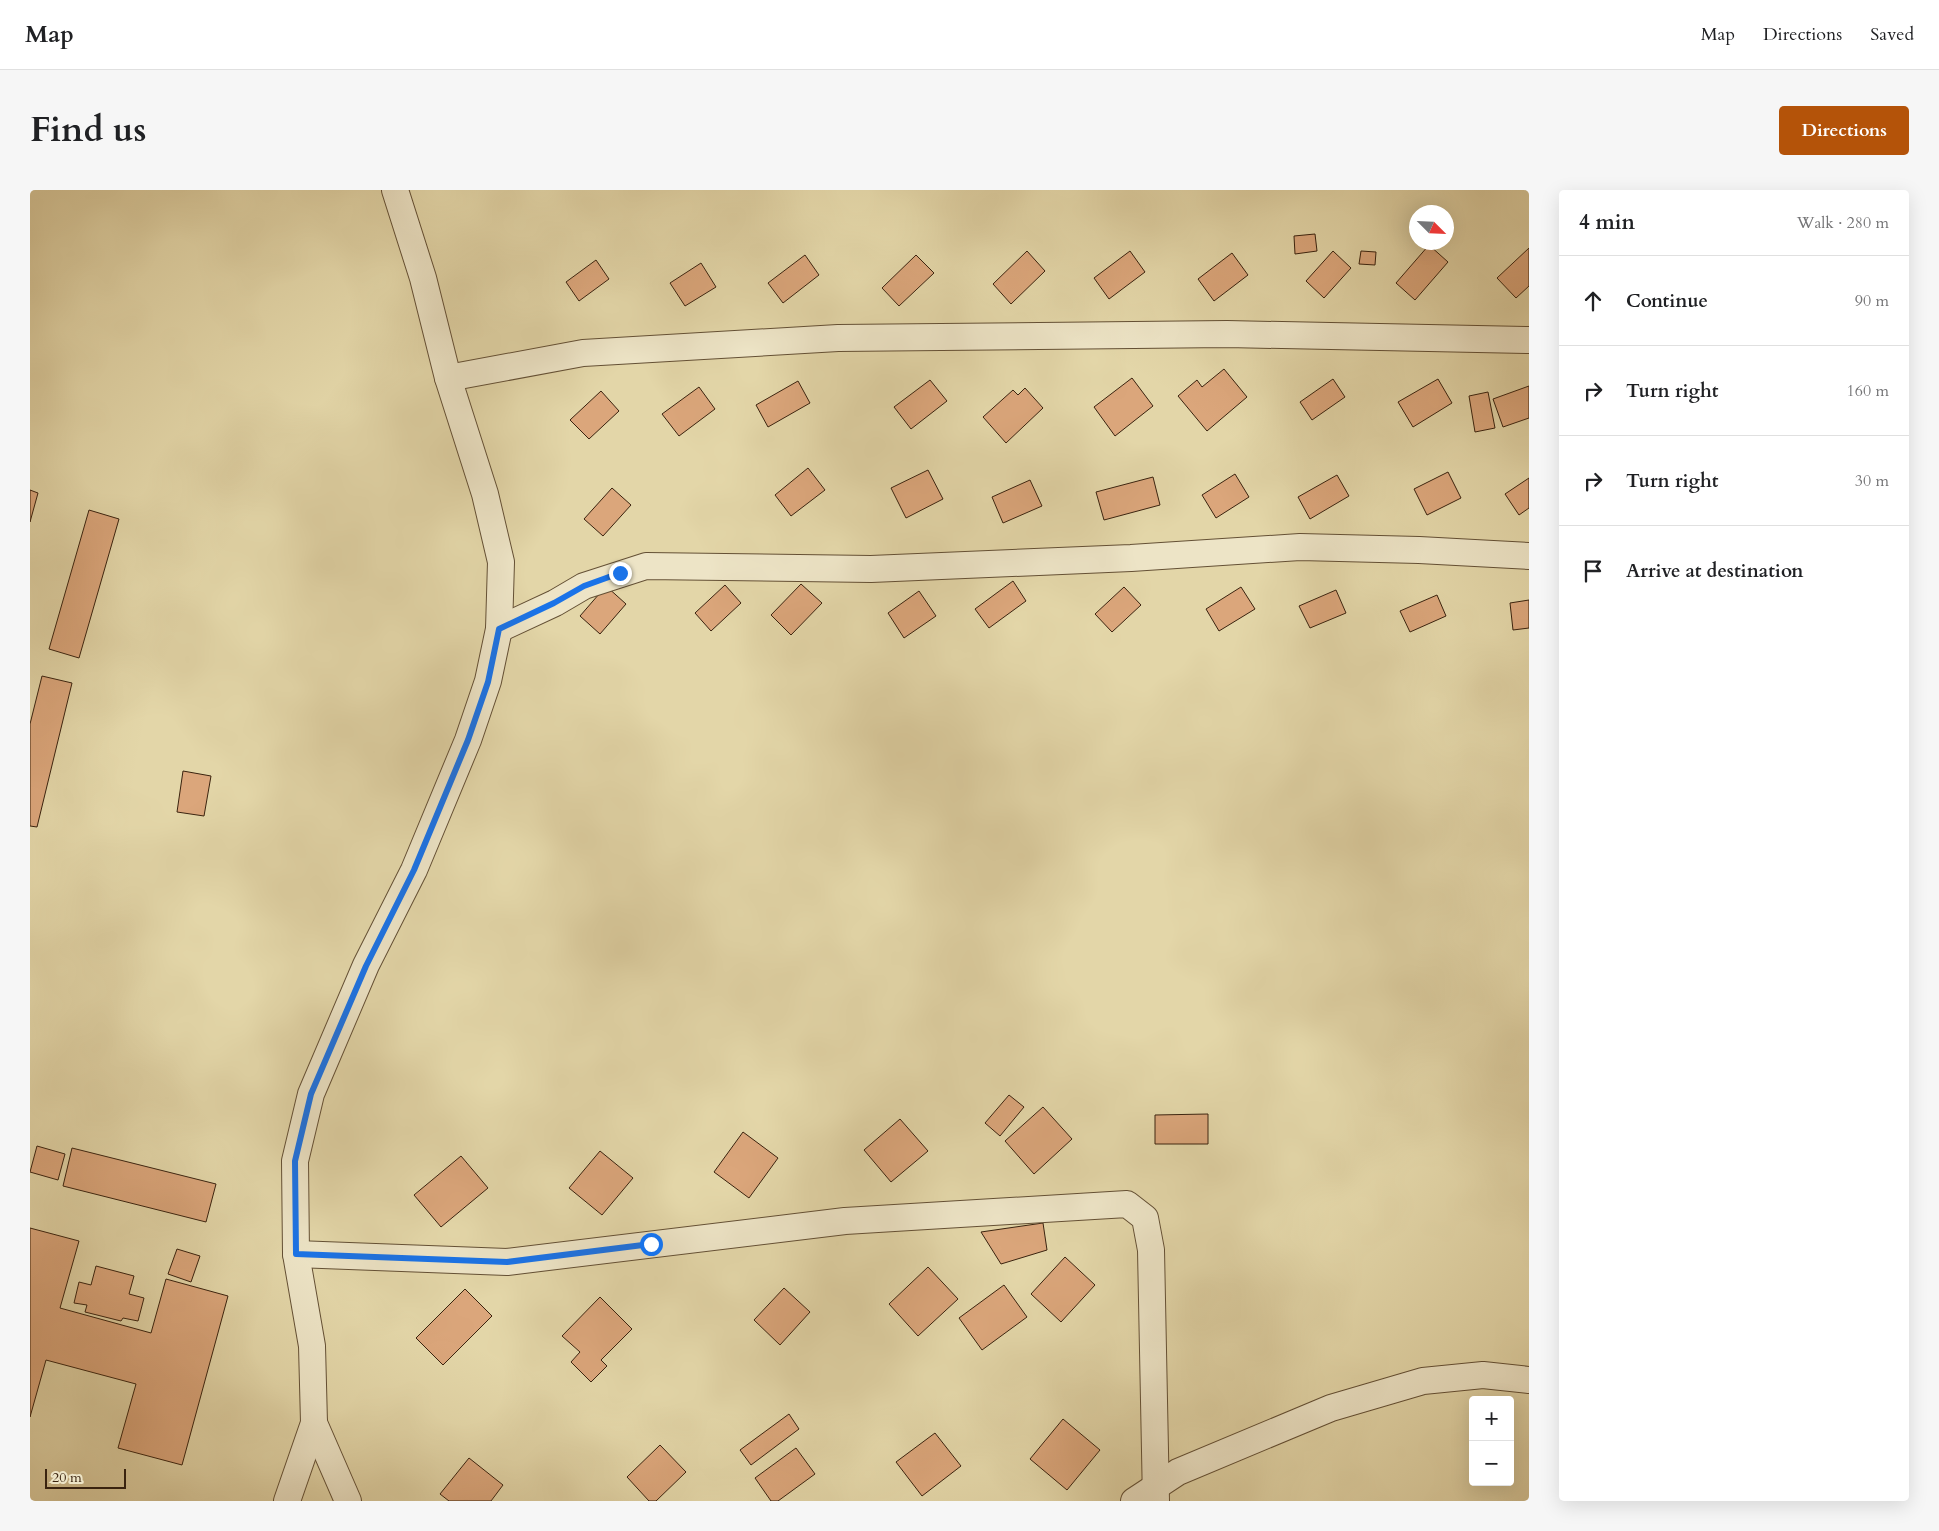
<!DOCTYPE html>
<html lang="en">
<head>
<meta charset="utf-8">
<style>
	body { margin:0; font-family:Cardo,serif; background:#f6f6f6; color:#202124 }
	.controls { position:absolute; right:15px; bottom:15px; display:grid; overflow:hidden; border-radius:5px; box-shadow:0 5px 20px #0002 }
	.controls button { width:45px; height:45px; display:grid; place-items:center; padding:0; border:0; border-bottom:1px solid #e0e0e0; background:#fff; color:#202124; font:25px sans-serif }
	.compass { position:absolute; left:1379px; top:15px; width:45px; height:45px; border-radius:50%; background:#fff; box-shadow:0 5px 20px #0002; rotate:114deg }
	.scale { position:absolute; left:15px; bottom:12px; width:81px; box-sizing:border-box; padding-left:5px; border:2px solid #3a230f; border-top:0; font-size:14px; line-height:18px; white-space:nowrap; color:#3a230f; -webkit-text-stroke:4px #ede4c6; paint-order:stroke }
	.stop { position:absolute; width:15px; height:15px; margin:-11px; border:4px solid #1a73e8; border-radius:50%; background:#fff }
	.stop.end { background:#1a73e8; border-color:#fff; box-shadow:0 1px 5px #0008 }
	.list { margin:0; padding:0; list-style:none }
	h2 { display:flex; justify-content:space-between; align-items:center; height:65px; margin:0; padding:0 20px; font-size:21px }
	h2 small { font-size:16px; font-weight:400; color:#757577 }
	.list li { display:grid; grid-template-columns:32px 1fr auto; gap:15px; align-items:center; box-sizing:border-box; height:90px; padding:0 20px; border-top:1px solid #e0e0e0 }
	.list b { display:block; font-size:19px; white-space:nowrap }
	.list em { font-size:16px; font-style:normal; color:#757577 }
	.icon { flex:none; width:28px; height:28px; fill:none; stroke:currentColor; stroke-width:2; stroke-linecap:round; stroke-linejoin:round }
	.map { position:relative; flex:none; width:1499px; height:1311px; overflow:hidden; border-radius:5px }
	header { display:flex; align-items:center; gap:30px; box-sizing:border-box; height:70px; padding:0 25px; background:#fff; border-bottom:1px solid #e0e0e0 }
	header strong { font-size:24px }
	nav { display:flex; gap:28px; margin-inline-start:auto; font-size:18px }
	.intro { display:flex; align-items:center; justify-content:space-between; box-sizing:border-box; height:120px; padding:0 30px }
	h1 { margin:0; font-size:35px }
	.button { padding:12px 22px; border-radius:5px; background:#b45309; color:#fff; font-size:18px; font-weight:700 }
	main { display:flex; gap:30px; padding:0 30px }
	aside { flex:1; background:#fff; border-radius:5px; box-shadow:0 5px 20px #0002 }
	.map>svg:first-child { display:block }
	.building { fill:#dba67b; stroke:#3a230f }
	.lines { fill:none; stroke-linecap:round; stroke-linejoin:round }
	.minor-casing { stroke:#645035; stroke-width:28 }
	.minor { stroke:#ede4c6; stroke-width:26 }
	.route { stroke:#1a73e8; stroke-width:6 }
</style>
</head>
<body>
<header>
<strong>Map</strong>
<nav><a>Map</a><a>Directions</a><a>Saved</a></nav>
</header>
<div class="intro"><h1>Find us</h1><a class="button">Directions</a></div>
<main>
<div class="map">
<svg width="1499" height="1311" viewBox="0 0 1499 1311">
	<rect width="100%" height="100%" fill="#e3d6a8"/>
	<filter id="stains"><feTurbulence type="fractalNoise" baseFrequency=".004" numOctaves="4"/><feColorMatrix values="0 0 0 0 .2 0 0 0 0 .09 0 0 0 0 .02 0 0 0 .5 -.17"/></filter>
	<radialGradient id="worn" r=".72"><stop offset=".6" stop-color="#630" stop-opacity="0"/><stop offset="1" stop-color="#630" stop-opacity=".3"/></radialGradient>
	<!-- building -->
	<g class="building">
		<path d="M1285,44L1287,61L1265,64L1264,46Z"/>
		<path d="M1399,55L1418,72L1385,110L1366,93Z"/>
		<path d="M1499,58V96L1486,108L1467,88Z"/>
		<path d="M997,61L1015,81L981,114L963,94Z"/>
		<path d="M1100,61L1115,82L1079,109L1064,88Z"/>
		<path d="M1303,61L1321,78L1294,108L1276,91Z"/>
		<path d="M1331,61L1346,62L1345,75L1329,74Z"/>
		<path d="M1202,63L1218,85L1184,111L1168,89Z"/>
		<path d="M775,65L789,85L753,113L738,93Z"/>
		<path d="M886,65L904,83L869,116L852,98Z"/>
		<path d="M566,70L579,89L549,111L536,92Z"/>
		<path d="M671,73L686,97L655,116L640,93Z"/>
		<path d="M1194,179L1217,207L1177,241L1148,206L1167,190L1172,197Z"/>
		<path d="M1102,188L1123,216L1085,246L1064,217Z"/>
		<path d="M1303,189L1315,207L1282,230L1270,212Z"/>
		<path d="M1408,189L1422,213L1383,237L1368,212Z"/>
		<path d="M900,190L917,211L881,239L864,217Z"/>
		<path d="M768,191L780,213L738,237L726,215Z"/>
		<path d="M1499,196V228L1473,237L1463,209Z"/>
		<path d="M669,197L685,219L649,246L632,224Z"/>
		<path d="M995,198L1013,218L976,253L953,227L983,200L988,205Z"/>
		<path d="M571,201L589,221L559,249L540,230Z"/>
		<path d="M1458,202L1465,238L1445,242L1439,206Z"/>
		<path d="M778,278L795,300L761,326L745,305Z"/>
		<path d="M898,280L913,309L876,328L861,298Z"/>
		<path d="M1418,282L1431,308L1397,325L1384,299Z"/>
		<path d="M1205,284L1219,307L1186,328L1172,305Z"/>
		<path d="M1307,285L1319,306L1280,329L1268,307Z"/>
		<path d="M1123,287L1130,315L1074,330L1066,302Z"/>
		<path d="M1499,288V318L1489,325L1475,304Z"/>
		<path d="M1000,290L1012,316L973,333L962,307Z"/>
		<path d="M582,298L601,315L573,346L554,329Z"/>
		<path d="M0,300L8,303L0,332Z"/>
		<path d="M59,320L89,329L49,468L19,459Z"/>
		<path d="M983,391L996,411L959,438L945,419Z"/>
		<path d="M771,394L792,413L761,445L741,425Z"/>
		<path d="M695,395L711,413L681,441L665,423Z"/>
		<path d="M576,396L596,414L570,444L550,426Z"/>
		<path d="M1094,397L1111,415L1082,442L1065,424Z"/>
		<path d="M1211,397L1225,419L1189,441L1176,419Z"/>
		<path d="M1306,400L1316,423L1280,438L1269,416Z"/>
		<path d="M889,401L906,426L874,448L858,423Z"/>
		<path d="M1407,405L1416,426L1380,442L1370,421Z"/>
		<path d="M1499,410V438L1483,440L1480,413Z"/>
		<path d="M12,486L42,493L7,637L0,636V534Z"/>
		<path d="M153,581L181,586L174,626L147,622Z"/>
		<path d="M979,905L994,917L970,946L955,933Z"/>
		<path d="M1013,917L1042,949L1004,984L975,951Z"/>
		<path d="M1178,924V954H1125V925Z"/>
		<path d="M870,929L898,961L861,992L834,960Z"/>
		<path d="M713,942L748,968L719,1008L684,982Z"/>
		<path d="M7,956L35,964L28,990L0,982Z"/>
		<path d="M42,958L186,994L176,1032L33,996Z"/>
		<path d="M570,961L603,988L572,1025L539,998Z"/>
		<path d="M431,966L458,998L411,1037L384,1005Z"/>
		<path d="M1013,1033L1017,1060L971,1074L951,1042Z"/>
		<path d="M0,1038L49,1051L30,1118L121,1143L136,1089L198,1106L152,1275L88,1258L106,1194L16,1170L0,1227Z"/>
		<path d="M147,1059L170,1066L161,1092L138,1084Z"/>
		<path d="M1035,1067L1065,1095L1031,1132L1001,1104Z"/>
		<path d="M66,1076L104,1086L99,1104L114,1108L108,1131L93,1128L91,1131L55,1122L57,1115L44,1113L49,1092L61,1095Z"/>
		<path d="M898,1077L928,1109L888,1146L859,1114Z"/>
		<path d="M974,1095L997,1127L952,1160L929,1128Z"/>
		<path d="M754,1098L780,1122L750,1155L724,1130Z"/>
		<path d="M435,1099L462,1126L413,1175L386,1148Z"/>
		<path d="M570,1107L602,1139L571,1170L577,1176L561,1192L541,1172L550,1162L532,1146Z"/>
		<path d="M759,1224L769,1239L721,1275L710,1260Z"/>
		<path d="M1033,1229L1070,1260L1037,1300L1000,1269Z"/>
		<path d="M905,1243L931,1276L892,1306L866,1272Z"/>
		<path d="M630,1255L656,1282L626,1311H619L597,1287Z"/>
		<path d="M766,1258L785,1284L748,1311H741L725,1288Z"/>
		<path d="M439,1268L473,1295L461,1311H419L410,1304Z"/>
	</g>
	<g class="lines">
		<!-- minor casing -->
		<g class="minor-casing">
			<g id="minor">
				<path d="M418,188L553,163L808,148L1197,144L1499,150"/>
				<path d="M469,439L525,413L554,396L616,376L841,379L1101,368L1270,357L1389,360L1499,366"/>
				<path d="M266,1064L477,1072L815,1031L1097,1014L1115,1028L1121,1060L1126,1311"/>
				<path d="M284,1233L318,1311"/>
				<path d="M257,1311L284,1233L282,1156L266,1064L265,971L281,904L336,775L384,680L438,550L458,491L469,439L471,372L455,304L418,188L393,88L365,0"/>
				<path d="M1104,1311L1148,1282L1301,1218L1393,1191L1453,1185L1499,1190"/>
			</g>
		</g>
		<!-- minor -->
		<use href="#minor" class="minor"/>
	</g>
	<g class="lines">
		<!-- route -->
		<path class="route" d="M590,383L554,396L524,413L469,439L458,492L438,550L384,680L336,776L281,904L265,971L266,1064L477,1072L621,1054"/>
	</g>
	<rect width="100%" height="100%" filter="url(#stains)"/>
	<rect width="100%" height="100%" fill="url(#worn)"/>
</svg>
<div class="controls">
<button>+</button>
<button>−</button>
</div>
<svg class="compass" viewBox="-18 -18 36 36"><path d="M0-13l5 13h-10z" fill="#e53935"/><path d="M0 13l5-13h-10z" fill="#757577"/></svg>
<div class="scale">20 m</div>
<div class="stop" style="left:621px;top:1054px"></div>
<div class="stop end" style="left:590px;top:383px"></div>
</div>
<aside>
<h2>4 min<small>Walk · 280 m</small></h2>
<ul class="list">
<li><svg class="icon" aria-label="ahead" viewBox="0 0 24 24"><path d="M12 20V5M6 11l6-6 6 6"/></svg><div><b>Continue</b></div><em>90 m</em></li>
<li><svg class="icon" aria-label="right" viewBox="0 0 24 24"><path d="M7 20v-9h11M14 6l5 5-5 5"/></svg><div><b>Turn right</b></div><em>160 m</em></li>
<li><svg class="icon" aria-label="right" viewBox="0 0 24 24"><path d="M7 20v-9h11M14 6l5 5-5 5"/></svg><div><b>Turn right</b></div><em>30 m</em></li>
<li><svg class="icon" aria-label="arrive" viewBox="0 0 24 24"><path d="M6 21V4h12l-3 4 3 4H6"/></svg><div><b>Arrive at destination</b></div></li>
</ul>
</aside>
</main>
</body>
</html>
